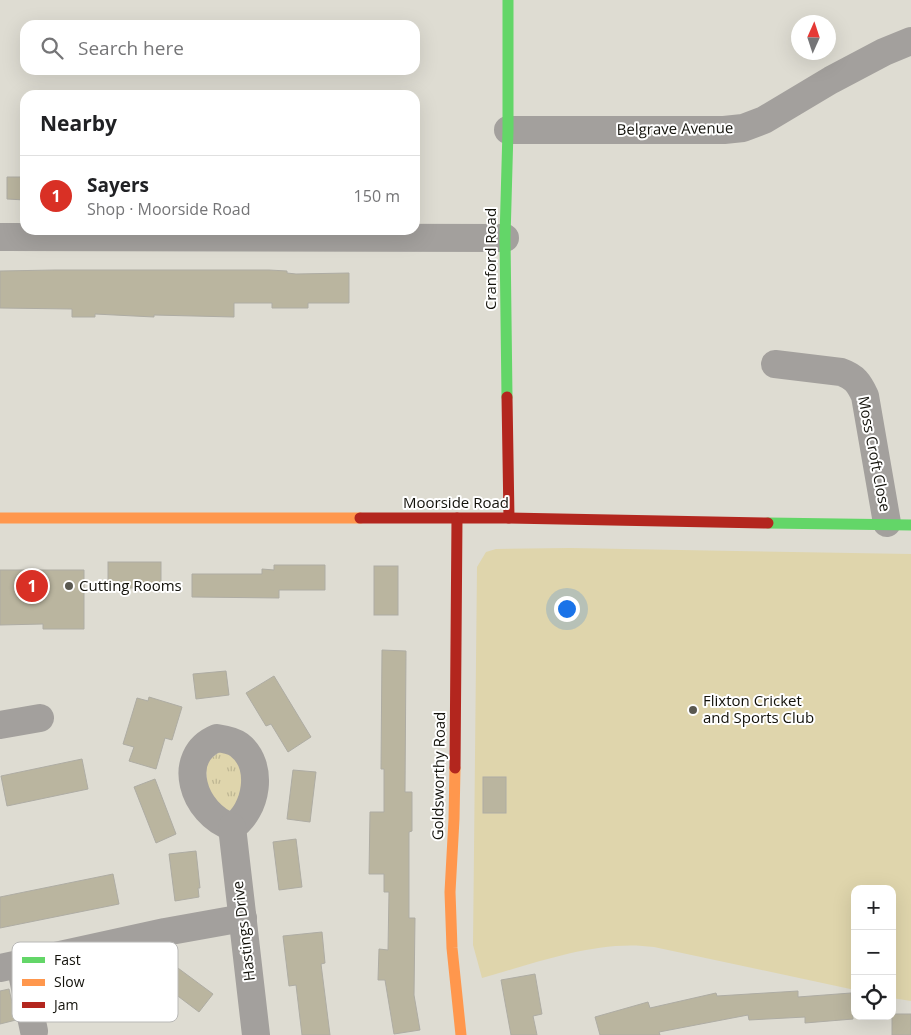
<!DOCTYPE html>
<html lang="en">
<head>
<meta charset="utf-8">
<style>
	body { margin:0; font-family:"Open Sans",sans-serif; background:#f2f2f2; color:#202124 }
	.controls { position:absolute; right:15px; bottom:15px; display:grid; overflow:hidden; border-radius:10px; box-shadow:0 5px 20px #0002 }
	.controls button { width:45px; height:45px; display:grid; place-items:center; padding:0; border:0; border-bottom:1px solid #e0e0e0; background:#fff; color:#202124; font:25px sans-serif }
	.compass { position:absolute; left:791px; top:15px; width:45px; height:45px; border-radius:50%; background:#fff; box-shadow:0 5px 20px #0002; rotate:3deg }
	.you { position:absolute; left:566px; top:608px; width:18px; height:18px; margin:-12px; border:4px solid #fff; border-radius:50%; background:#1a73e8; box-shadow:0 0 0 8px #1a73e833 }
	.badge { display:grid; place-items:center; width:32px; height:32px; border-radius:50%; background:#d93025; color:#fff; font-size:16px; font-weight:700 }
	.pin { position:absolute; translate:-50% -50%; border:2px solid #fff; box-shadow:0 1px 5px #0006 }
	.list { margin:0; padding:0; list-style:none }
	h2 { display:flex; justify-content:space-between; align-items:center; height:65px; margin:0; padding:0 20px; font-size:21px }
	h2 small { font-size:16px; font-weight:400; color:#757577 }
	.list li { display:grid; grid-template-columns:32px 1fr auto; gap:15px; align-items:center; box-sizing:border-box; height:80px; padding:0 20px; border-top:1px solid #e0e0e0 }
	.list b { display:block; font-size:19px; white-space:nowrap }
	.list p { margin:0; font-size:16px; white-space:nowrap; color:#757577 }
	.list em { font-size:16px; font-style:normal; color:#757577 }
	.icon { flex:none; width:28px; height:28px; fill:none; stroke:currentColor; stroke-width:2; stroke-linecap:round; stroke-linejoin:round }
	.map { position:relative; flex:none; width:911px; height:1035px; overflow:hidden }
	.search { position:absolute; background:#fff; box-shadow:0 5px 20px #0002; left:20px; top:20px; width:400px; height:55px; display:flex; align-items:center; gap:12px; box-sizing:border-box; padding:0 18px; border-radius:15px; color:#757577; font-size:19px }
	.panel { position:absolute; background:#fff; box-shadow:0 5px 20px #0002; left:20px; top:90px; width:400px; height:145px; border-radius:15px }
	.map>svg:first-child { display:block }
	.grass { fill:url(#grass-tufts) }
	.pitch { fill:#dfd5ac }
	.building { fill:#bab59f; stroke:#aeaca3 }
	.lines { fill:none; stroke-linecap:round; stroke-linejoin:round }
	.street { stroke:#a3a09d; stroke-width:28 }
	.fast { stroke:#63d668; stroke-width:11 }
	.slow { stroke:#ff974d; stroke-width:11 }
	.jam { stroke:#b3261e; stroke-width:11 }
	.poi-dot { fill:#595850; stroke:#fff; stroke-width:2 }
	.labels { text-anchor:middle; stroke-width:4; stroke-linejoin:round; paint-order:stroke }
	.street-label { font-size:15px; fill:#12110a; stroke:#fff }
	.poi-label { font-size:15px; fill:#12110a; stroke:#fff; text-anchor:start }
	.key { fill:#fff; stroke:#b8b8b6; stroke-width:1 }
	.key-label { font-size:14px; fill:#12110a }
</style>
</head>
<body>
<div class="map">
<svg width="911" height="1035" viewBox="0 0 911 1035">
	<defs>
		<pattern id="grass-tufts" width="24" height="20" patternUnits="userSpaceOnUse" patternTransform="scale(1.25)"><rect width="24" height="20" fill="#dfd5ac"/><path d="M3 7l-1-3M5 7V3M7 7l1-3M15 17l-1-3M17 17v-4M19 17l1-3" fill="none" stroke="#beb693"/></pattern>
	</defs>
	<rect width="100%" height="100%" fill="#dedcd2"/>
	<!-- grass -->
	<path class="grass" d="M222,750L235,756L245,782L235,808L228,811L207,795L206,762Z"/>
	<!-- pitch -->
	<path class="pitch" d="M570,548L911,554V1001L892,998V889H855V990L654,947C598,939 536,963 482,978L473,945L477,567L486,552L496,549Z"/>
	<!-- building -->
	<g class="building">
		<path d="M7,177H25V200L7,199Z"/>
		<path d="M55,270H269L287,271V273L296,274L349,273V303H308V308H272V303H234V317L154,315V317L95,314V317H72V309L0,308V271Z"/>
		<rect x="108" y="562" width="53" height="26"/>
		<path d="M274,565H325V590H279V598L192,597V574H262V569L274,570Z"/>
		<rect x="374" y="566" width="24" height="49"/>
		<path d="M0,570H84V629H43V624L0,625Z"/>
		<path d="M382,650L406,651L405,792H412V831L409,832V918H415L414,995L420,1030L394,1034L385,980H378L379,949L388,950L389,892H384V874H369L370,812H384V769H381Z"/>
		<path d="M226,671L229,695L196,699L193,674Z"/>
		<path d="M274,676L311,737L288,752L271,724L266,726L246,693Z"/>
		<path d="M149,697L182,707L172,740L165,738L156,769L129,761L134,747L123,744L137,698L148,701Z"/>
		<path d="M82,759L88,789L7,806L1,776Z"/>
		<path d="M293,770L316,772L310,822L287,819Z"/>
		<rect x="483" y="777" width="23" height="36"/>
		<path d="M155,779L176,834L156,843L134,787Z"/>
		<path d="M296,839L302,887L279,890L273,842Z"/>
		<path d="M196,851L200,888H198L199,897L175,901L169,854Z"/>
		<path d="M113,874L119,904L0,928V897Z"/>
		<path d="M322,932L325,963L321,964L330,1035H302L296,985L289,986L283,936Z"/>
		<path d="M163,957L213,994L199,1012L150,975Z"/>
		<path d="M535,974L542,1014L533,1016L537,1035H511L501,980Z"/>
		<path d="M9,989L16,1020L0,1024V991Z"/>
		<path d="M798,991V997L851,993L853,1019L805,1023V1017L749,1020L748,1015L659,1032L660,1035H600L595,1017L648,1002L650,1008L716,993L717,996Z"/>
		<rect x="892" y="1014" width="19" height="21"/>
	</g>
	<g class="lines">
		<!-- street -->
		<g class="street">
			<path d="M508,130H724L743,128L764,120L831,80L884,52L911,41"/>
			<path d="M0,237L505,238"/>
			<path d="M775,364L841,372C855,377 859,383 865,396L887,523"/>
			<path d="M0,725L40,718"/>
			<path d="M217,738C224,739 234,741 239,745C265,765 257,811 232,827C193,814 174,756 217,738Z"/>
			<path d="M232,827L256,1035"/>
			<path d="M20,964L34,1031"/>
			<path d="M0,968L165,932L243,918"/>
		</g>
		<!-- fast -->
		<g class="fast">
			<path d="M507,397L505,238L508,130V0"/>
			<path d="M768,523L911,525"/>
		</g>
		<!-- slow -->
		<g class="slow">
			<path d="M0,518H360"/>
			<path d="M455,768L454,819L450,892L452,948L461,1035"/>
		</g>
		<!-- jam -->
		<g class="jam">
			<path d="M507,397L509,518"/>
			<path d="M360,518H509L768,523"/>
			<path d="M455,768L457,518"/>
		</g>
	</g>
	<!-- markers -->
	<g class="poi-dot">
		<circle cx="69" cy="586" r="5"/>
		<circle cx="693" cy="710" r="5"/>
	</g>
	<g class="labels">
		<!-- street labels -->
		<g class="street-label">
			<text transform="translate(675 129) rotate(-1)" y="5">Belgrave Avenue</text>
			<text transform="translate(491 259) rotate(-90)" y="5">Cranford Road</text>
			<text transform="translate(874 454) rotate(79)" y="5">Moss Croft Close</text>
			<text x="456" y="508">Moorside Road</text>
			<text transform="translate(439 776) rotate(-89)" y="5">Goldsworthy Road</text>
			<text transform="translate(244 931) rotate(-97)" y="5">Hastings Drive</text>
		</g>
		<!-- poi labels -->
		<g class="poi-label">
			<text x="79" y="591">Cutting Rooms</text>
			<text x="703" y="706">Flixton Cricket<tspan x="703" dy="17">and Sports Club</tspan></text>
		</g>
	</g>
	<!-- legend -->
	<rect x="12" y="942" width="166" height="80" rx="8" class="key"/>
	<rect x="22" y="957" width="23" height="6" fill="#63d668"/>
	<rect x="22" y="979" width="23" height="7" fill="#ff974d"/>
	<rect x="22" y="1002" width="23" height="6" fill="#b3261e"/>
	<g class="key-label">
		<text x="54" y="965">Fast</text>
		<text x="54" y="987">Slow</text>
		<text x="54" y="1010">Jam</text>
	</g>
</svg>
<div class="controls">
<button>+</button>
<button>−</button>
<button><svg class="icon" aria-label="locate" viewBox="0 0 24 24"><circle cx="12" cy="12" r="6"/><path d="M12 2v4M12 18v4M2 12h4M18 12h4"/></svg></button>
</div>
<svg class="compass" viewBox="-18 -18 36 36"><path d="M0-13l5 13h-10z" fill="#e53935"/><path d="M0 13l5-13h-10z" fill="#757577"/></svg>
<div class="you"></div>
<div class="pin badge" style="left:32px;top:586px">1</div>
<div class="search"><svg class="icon" aria-label="search" viewBox="0 0 24 24"><circle cx="10" cy="10" r="6"/><path d="M15 15l6 6"/></svg>Search here</div>
<section class="panel">
<h2>Nearby<small></small></h2>
<ul class="list">
<li><span class="badge">1</span><div><b>Sayers</b><p>Shop · Moorside Road</p></div><em>150 m</em></li>
</ul>
</section>
</div>
</body>
</html>
